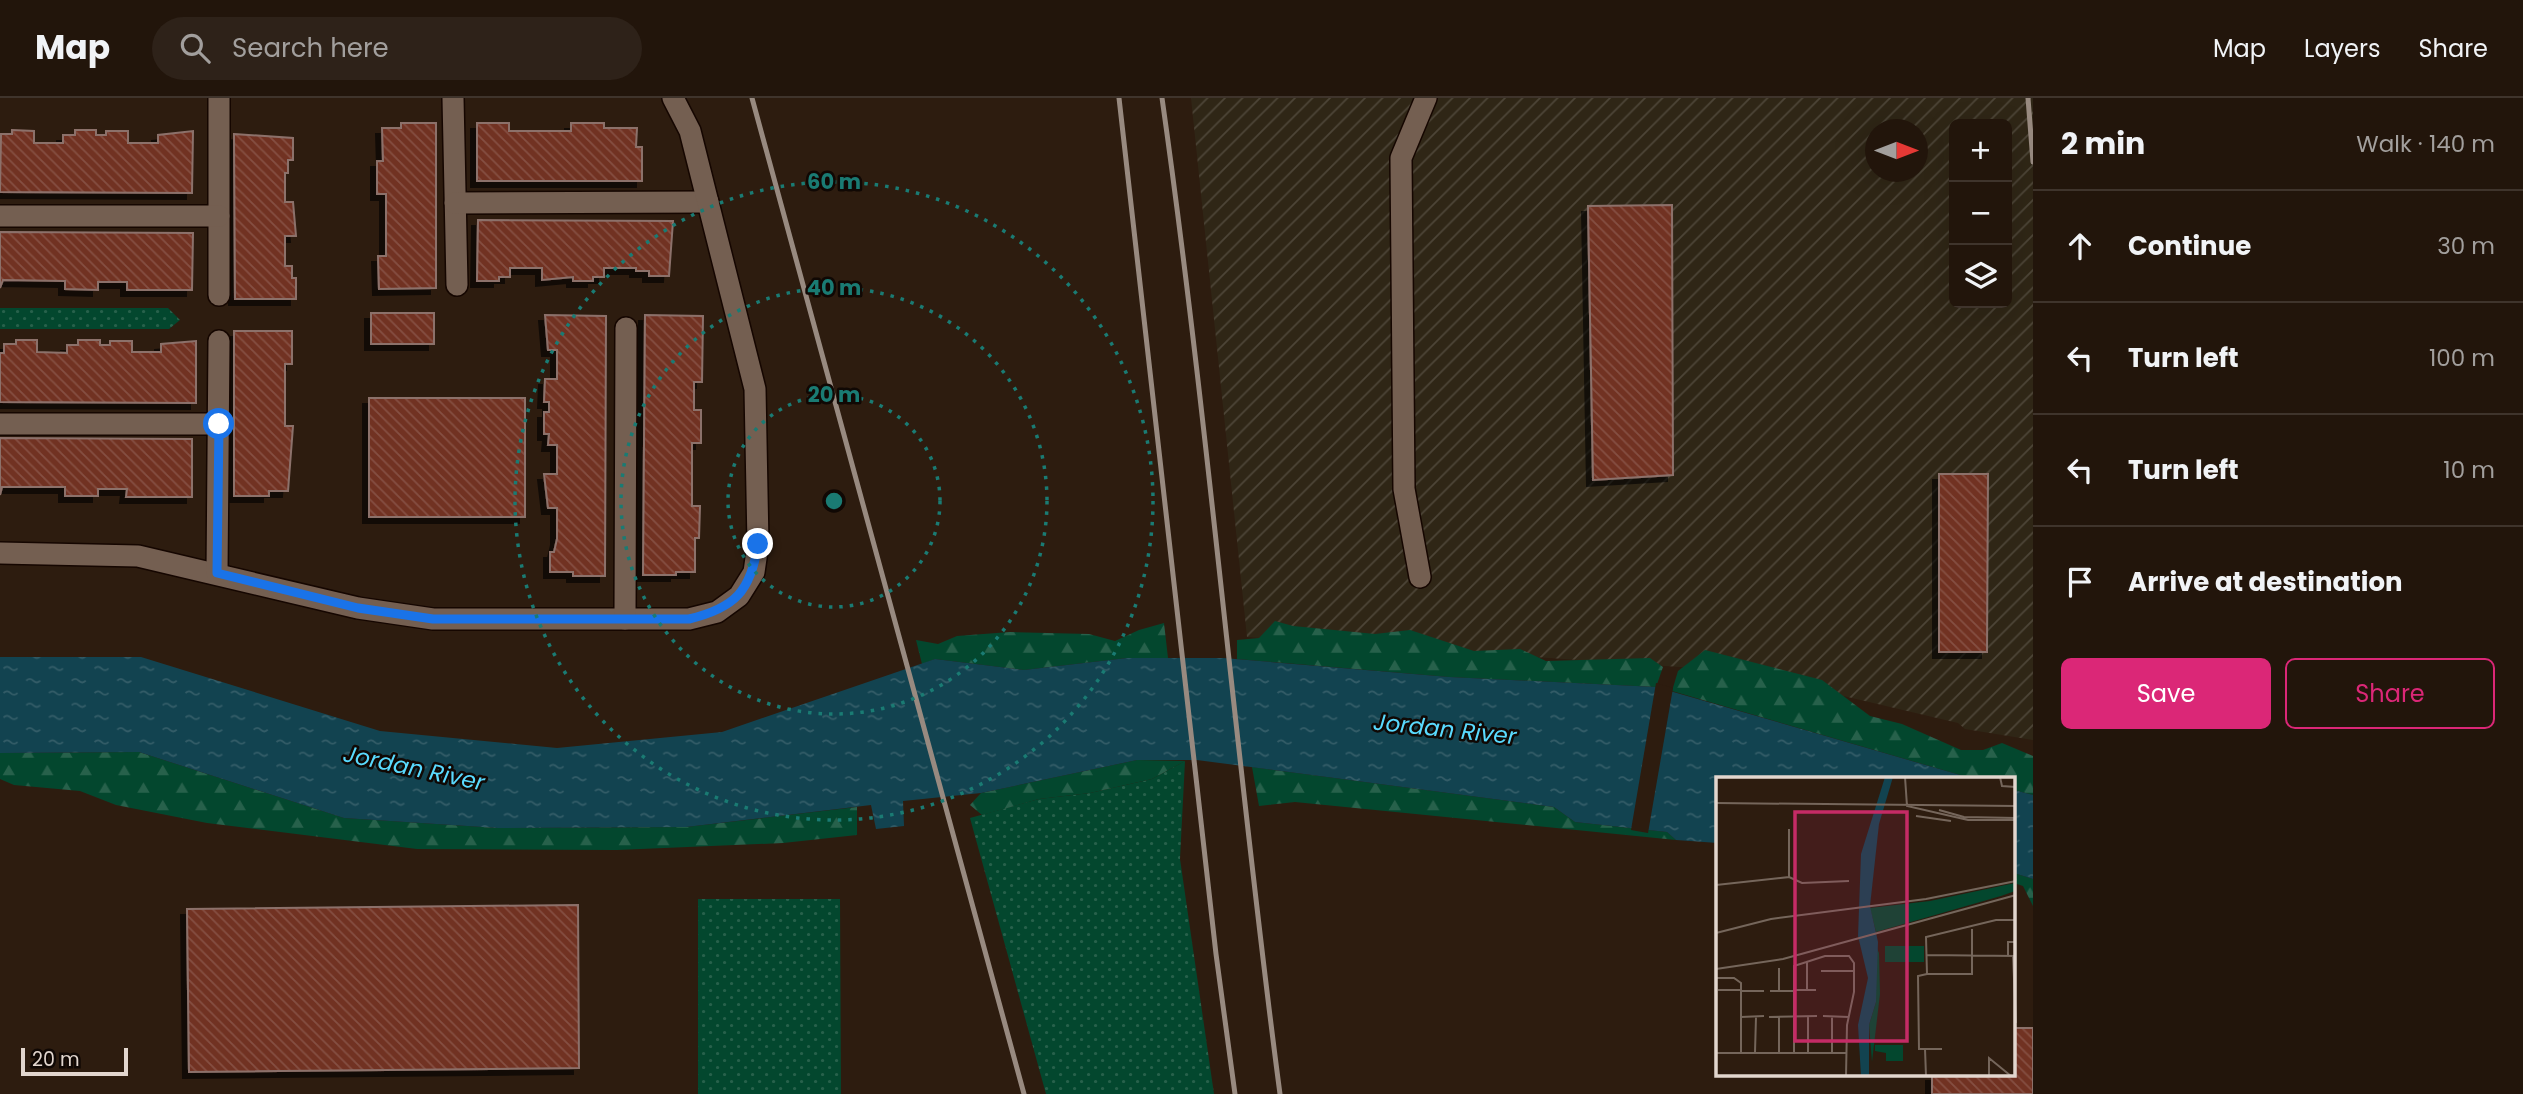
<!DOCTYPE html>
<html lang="en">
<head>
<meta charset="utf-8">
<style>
	body { margin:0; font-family:Poppins,sans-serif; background:#2e2219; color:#f1f3f6 }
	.controls { position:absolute; right:21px; top:21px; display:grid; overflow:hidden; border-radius:10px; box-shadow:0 7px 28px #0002 }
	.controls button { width:63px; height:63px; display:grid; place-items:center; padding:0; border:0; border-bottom:2px solid #3f342c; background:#22150b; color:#f1f3f6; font:35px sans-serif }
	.compass { position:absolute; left:1865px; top:21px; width:63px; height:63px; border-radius:50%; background:#22150b; box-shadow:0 7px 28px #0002; rotate:90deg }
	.scale { position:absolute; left:21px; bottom:18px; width:107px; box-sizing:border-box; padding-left:7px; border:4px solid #e2d6ce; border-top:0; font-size:19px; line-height:24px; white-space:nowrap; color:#e2d6ce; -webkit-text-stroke:5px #100804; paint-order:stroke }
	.stop { position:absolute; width:21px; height:21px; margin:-16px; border:5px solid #1a73e8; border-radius:50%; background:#fff }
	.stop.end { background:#1a73e8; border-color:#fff; box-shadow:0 2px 7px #0008 }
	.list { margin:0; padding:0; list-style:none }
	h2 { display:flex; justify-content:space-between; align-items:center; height:91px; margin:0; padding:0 28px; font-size:30px }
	h2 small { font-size:23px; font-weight:400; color:#a29f9d }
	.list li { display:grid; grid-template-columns:46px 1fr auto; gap:21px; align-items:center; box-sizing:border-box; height:112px; padding:0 28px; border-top:2px solid #3f342c }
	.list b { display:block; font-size:26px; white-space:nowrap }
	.list em { font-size:23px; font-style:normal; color:#a29f9d }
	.actions { display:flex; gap:14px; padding:21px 28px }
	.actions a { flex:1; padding:16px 0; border:2px solid #db2777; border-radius:10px; text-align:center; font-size:24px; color:#db2777 }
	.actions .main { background:#db2777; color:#fff }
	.icon { flex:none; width:38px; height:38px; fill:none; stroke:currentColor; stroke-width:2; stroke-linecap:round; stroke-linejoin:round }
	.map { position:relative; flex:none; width:2033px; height:996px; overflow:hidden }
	header { display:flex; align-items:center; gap:42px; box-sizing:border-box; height:98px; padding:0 35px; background:#22150b; border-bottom:2px solid #3f342c }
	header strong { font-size:33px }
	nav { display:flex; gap:38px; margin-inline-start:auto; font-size:24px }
	.search { width:490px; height:63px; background:#2e2219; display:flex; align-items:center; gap:18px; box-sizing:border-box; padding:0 24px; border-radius:38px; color:#a29f9d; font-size:26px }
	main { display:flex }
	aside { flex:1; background:#22150b }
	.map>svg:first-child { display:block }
	.industrial { fill:url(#industrial-furrows); fill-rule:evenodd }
	.grass { fill:url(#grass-dots) }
	.forest { fill:url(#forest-firs) }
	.water { fill:url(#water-ripples) }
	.pier { fill:#2d1c0f }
	.building { fill:url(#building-back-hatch); stroke:#8c716b; stroke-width:2; filter:url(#shadow) }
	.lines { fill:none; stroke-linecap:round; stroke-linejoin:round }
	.minor-casing { stroke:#150600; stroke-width:24 }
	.minor { stroke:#745f51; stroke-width:21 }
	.rail { stroke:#988a80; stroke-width:5 }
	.route { stroke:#1a73e8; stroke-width:9 }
	.ring { fill:none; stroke:#1a7b73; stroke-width:3.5; stroke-dasharray:3.5 7 }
	.labels { text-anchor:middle; stroke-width:5; stroke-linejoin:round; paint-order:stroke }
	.water-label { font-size:23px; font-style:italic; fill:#59dafe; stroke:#100804 }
	.inset-road { fill:none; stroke:#75665b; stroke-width:2 }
	.view { fill:#c52b66; fill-opacity:0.15; stroke:#c52b66; stroke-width:3.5 }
	.inset-edge { fill:none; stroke:#e2d6ce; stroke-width:3.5 }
	.centre { fill:#1a7b73; stroke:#100804; stroke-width:3.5 }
	.ring-label { font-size:21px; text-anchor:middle; font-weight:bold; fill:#1a7b73; stroke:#100804; stroke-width:5; stroke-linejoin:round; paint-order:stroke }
</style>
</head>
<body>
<header>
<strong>Map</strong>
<div class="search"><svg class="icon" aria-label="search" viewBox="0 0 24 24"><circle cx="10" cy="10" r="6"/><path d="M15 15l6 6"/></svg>Search here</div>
<nav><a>Map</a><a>Layers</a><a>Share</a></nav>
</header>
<main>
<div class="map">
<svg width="2033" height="996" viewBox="0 0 2033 996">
	<defs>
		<pattern id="industrial-furrows" width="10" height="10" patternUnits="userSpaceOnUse" patternTransform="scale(1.75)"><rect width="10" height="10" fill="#2f2616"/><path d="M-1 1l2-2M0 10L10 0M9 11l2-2" fill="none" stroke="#4d4537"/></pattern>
		<pattern id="grass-dots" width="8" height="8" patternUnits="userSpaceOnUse" patternTransform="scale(1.75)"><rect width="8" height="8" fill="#03472e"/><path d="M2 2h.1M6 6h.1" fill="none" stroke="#27614b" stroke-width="1.8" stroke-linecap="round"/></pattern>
		<pattern id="forest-firs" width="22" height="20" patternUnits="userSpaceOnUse" patternTransform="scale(1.75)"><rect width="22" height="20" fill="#03472e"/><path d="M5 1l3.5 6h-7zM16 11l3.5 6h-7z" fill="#27614b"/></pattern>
		<pattern id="water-ripples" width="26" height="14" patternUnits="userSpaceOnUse" patternTransform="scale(1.75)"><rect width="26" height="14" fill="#124350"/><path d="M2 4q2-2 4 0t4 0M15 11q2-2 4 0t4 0" fill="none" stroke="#345d68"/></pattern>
		<pattern id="building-back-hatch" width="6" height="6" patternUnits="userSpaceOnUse" patternTransform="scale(1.75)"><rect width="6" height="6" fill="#713223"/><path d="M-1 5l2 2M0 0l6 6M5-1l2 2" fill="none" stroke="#854f42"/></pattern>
		<filter id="shadow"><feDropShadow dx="-6" dy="6" stdDeviation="0" flood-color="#0009"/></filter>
	</defs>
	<rect width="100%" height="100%" fill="#2d1c0f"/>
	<!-- industrial -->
	<path class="industrial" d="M1191,0H2033V642L1965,631L1958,625L1738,573L1247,539ZM1954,26H2007V205H1954ZM1876,32H1918V74H1876Z"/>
	<!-- grass -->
	<g class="grass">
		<path d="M0,210H168L180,222L169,231H0Z"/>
		<path d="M1185,663L1180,761L1214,996H1046L970,720L1039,701L1090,695L1152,681Z"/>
		<path d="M698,801H840L841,996H698Z"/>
	</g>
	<!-- forest -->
	<g class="forest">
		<path d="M1275,523L1293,528L1375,536L1410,532L1474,553L1520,551L1546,563L1650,560L1663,569L1656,589L1449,579L1237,561V542L1259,540Z"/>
		<path d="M1164,525L1168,560H1127L1024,572L935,561L922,566L916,542L938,546L957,538L1010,534L1089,536L1115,543L1139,532Z"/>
		<path d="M1705,552L1822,582L1870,618L1902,626L1961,652H1983L2002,645L2033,658V697L2014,692V681H1974L1672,593L1678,573Z"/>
		<path d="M139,654L344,720L498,730L686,729L857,709V737L783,745L617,752L417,751L207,725L116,707L80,693L14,687L0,681V655Z"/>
		<path d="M1137,662L1185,663L1152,681L1090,695L1039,701L982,717L970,707L981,695Z"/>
		<path d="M1252,669L1554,709L1575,724L1667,734L1676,742L1295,704L1259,708Z"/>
		<path d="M2014,775L2033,781V808L2023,788L2014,785Z"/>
	</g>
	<!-- water -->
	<g class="water">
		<path d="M0,559H141L380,633L557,650L722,634L935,561L1024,572L1127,560H1223L1449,579L1656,589L1974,681H1718V745L1676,742L1667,734L1575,724L1554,709L1197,662H1137L981,695L903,703L904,728L876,731L871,707L686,729L498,730L344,720L139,654L0,655Z"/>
		<path d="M2014,692L2033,697V781L2014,775Z"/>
	</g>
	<!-- pier -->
	<path class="pier" d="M1656,585L1673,590L1648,735L1631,732Z"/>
	<!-- building -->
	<g class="building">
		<path d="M401,25H436V190L379,191L378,158H386V96H377V63H383L382,30H401Z"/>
		<path d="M477,25H509V33H571V25H604V30H637L636,49H642V83H477Z"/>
		<path d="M12,32L34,33V45H63V37H75V32H96V37H106V33H128V45H158V37L193,33L192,95L0,94L1,36H12Z"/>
		<path d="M234,36L293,40V62H288V75H285V104H293L296,138H285V168H292V180H296V201H235Z"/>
		<path d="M1672,107L1673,377L1593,382L1588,108Z"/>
		<path d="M478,122L673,123L669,178H649V173H636V170H604V179H593V183H573V179L542,182V170H510V179H499V183H477Z"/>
		<path d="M0,134L193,135L192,192H127V184H98V192L65,191V183L3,182L0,190Z"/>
		<rect x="371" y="215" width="63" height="31"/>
		<path d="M545,217L606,218L605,478H573V474H550V454H554L557,441V410H548L544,376H557V347H548L549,336H544V314H549V304H544L545,281H557V252H548Z"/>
		<path d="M645,217L703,218L702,284H694V312H701V345H692V408H700L699,440H695V474H676V477H643Z"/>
		<path d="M234,233H292V266H285V328H293L288,393H269V398H234Z"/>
		<path d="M16,242H37V254L67,255V247H78V242H100V247H110V243H132V254H161V246L196,243V305L0,304V255H4V246H16Z"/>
		<rect x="369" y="300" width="156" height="119"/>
		<path d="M0,340L192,341V399H126L127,391H98V398H65V389H2L0,397Z"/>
		<path d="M1939,376H1988L1987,554H1939Z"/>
		<path d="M578,807L579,970L189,974L187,811Z"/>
		<path d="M2014,930H2033V996H1932V977H2014Z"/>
	</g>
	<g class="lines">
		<!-- minor casing -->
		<g class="minor-casing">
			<g id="minor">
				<path d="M219,0V197"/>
				<path d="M453,0L457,187"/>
				<path d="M455,105L708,104"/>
				<path d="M0,118H219"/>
				<path d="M0,326H219"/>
				<path d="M0,455L138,458L358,510L433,521H689L717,514L739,498L754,474L758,446L755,291L690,33L673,0"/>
				<path d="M217,475L219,243"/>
				<path d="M1420,479L1404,391L1401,60L1426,0"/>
				<path d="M625,521L626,230"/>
			</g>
		</g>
		<!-- minor -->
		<use href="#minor" class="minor"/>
		<!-- rail -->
		<g class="rail">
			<path d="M752,0L1024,996"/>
			<path d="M1119,0L1216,856L1235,996"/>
			<path d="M1162,0C1209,331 1236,665 1280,996"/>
			<path d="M2028,0L2033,64"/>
		</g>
	</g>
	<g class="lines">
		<!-- route -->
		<path class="route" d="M219,326L217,475L358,510L433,521H689C735,510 751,493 758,446"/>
	</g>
	<!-- distance rings -->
	<g class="ring">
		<circle cx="834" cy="403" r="106"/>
		<circle cx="834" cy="403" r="213"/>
		<circle cx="834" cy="403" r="319"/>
	</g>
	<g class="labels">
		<!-- water labels -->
		<g class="water-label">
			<text transform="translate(1445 631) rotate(6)" y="8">Jordan River</text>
			<text transform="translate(414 670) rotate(12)" y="8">Jordan River</text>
		</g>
	</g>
	<!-- overview -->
	<g transform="translate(1716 679)">
		<rect width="299" height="299" fill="#2d1c0f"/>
		<path d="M299,106V114L285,119L160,155L154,131L214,124ZM169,169H208V185H169ZM159,268H187V284H170V276L159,274Z" fill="#03472e"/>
		<path d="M159,167L163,176L164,217L156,285L153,248L160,225Z" fill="#03472e"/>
		<path d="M169,0H177L163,47L154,129L162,165L160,225L153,248V299H145L142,248L152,201L142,159L145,77Z" fill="#124350"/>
		<path class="inset-road" d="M189,0L191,29L252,43H300M284,0L286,9L300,10M0,26L300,29M223,33L248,40L300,41M200,39L235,44M73,100L86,106L133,104M0,108L73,100V52M256,152V197H211L210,160L280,143H300M0,156L55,142L210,122L300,104M211,178L300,179M292,179V165H300M297,179L300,246M91,184V213M0,192L67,182L300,118M105,194H138M211,197L202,199L203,272H226M0,201H18L25,206V275M2,213H25M77,213H100M25,214H48M54,214H77M63,214V191M107,239L133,240M116,239V276M25,240L48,239M53,240L101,239M209,272L210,299M39,275L40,240M0,276H130M63,276V240M78,276V189L109,179H133L138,186V215L131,248L130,299M92,276V239M273,299V281L295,299"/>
		<path class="view" d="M79,35H191V264H79Z"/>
		<rect width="299" height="299" class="inset-edge"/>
	</g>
	<circle cx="834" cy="403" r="10" class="centre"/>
	<g class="ring-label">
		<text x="834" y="91">60 m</text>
		<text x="834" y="197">40 m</text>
		<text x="834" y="304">20 m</text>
	</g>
</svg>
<div class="controls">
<button>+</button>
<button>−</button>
<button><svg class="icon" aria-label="layers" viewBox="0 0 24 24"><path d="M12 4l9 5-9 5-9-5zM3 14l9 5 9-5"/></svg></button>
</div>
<svg class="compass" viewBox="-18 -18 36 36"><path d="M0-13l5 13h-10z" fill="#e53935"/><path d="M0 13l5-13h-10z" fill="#a29f9d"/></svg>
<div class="scale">20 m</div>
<div class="stop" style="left:219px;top:326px"></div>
<div class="stop end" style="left:758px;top:446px"></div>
</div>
<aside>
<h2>2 min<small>Walk · 140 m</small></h2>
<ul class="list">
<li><svg class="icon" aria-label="ahead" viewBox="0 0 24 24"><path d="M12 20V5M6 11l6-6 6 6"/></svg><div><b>Continue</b></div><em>30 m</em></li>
<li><svg class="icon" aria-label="left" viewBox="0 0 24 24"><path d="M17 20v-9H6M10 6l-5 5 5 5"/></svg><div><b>Turn left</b></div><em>100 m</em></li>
<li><svg class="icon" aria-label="left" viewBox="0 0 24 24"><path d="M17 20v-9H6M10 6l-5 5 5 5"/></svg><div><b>Turn left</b></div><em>10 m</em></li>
<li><svg class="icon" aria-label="arrive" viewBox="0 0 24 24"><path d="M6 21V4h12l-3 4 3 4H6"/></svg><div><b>Arrive at destination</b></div></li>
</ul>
<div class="actions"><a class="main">Save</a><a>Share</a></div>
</aside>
</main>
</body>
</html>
